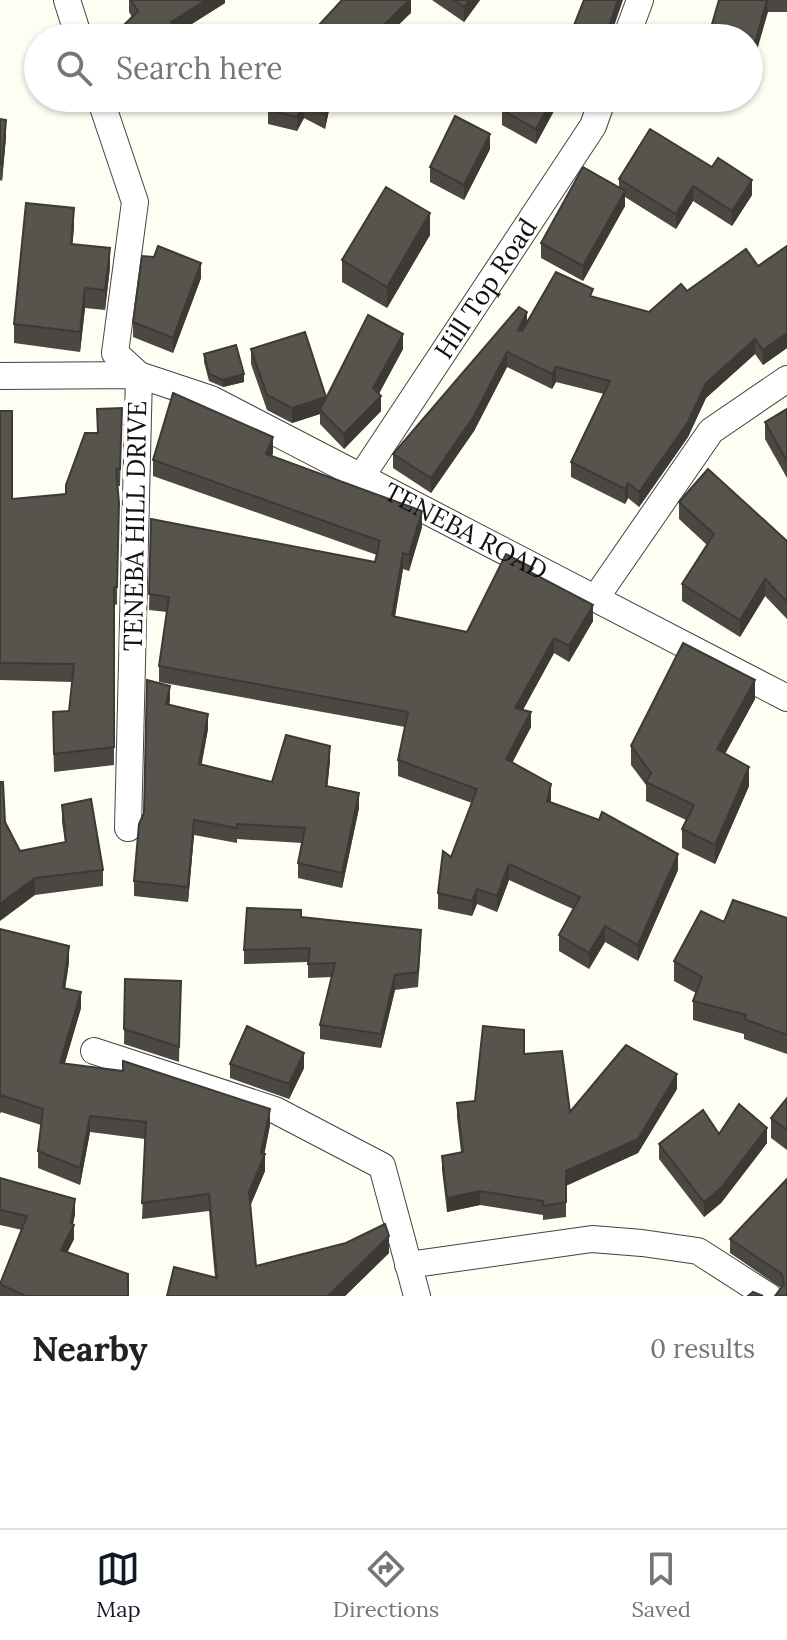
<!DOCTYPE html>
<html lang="en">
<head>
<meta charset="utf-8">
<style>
	body { margin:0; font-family:Lora,serif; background:#f2f2f2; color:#222 }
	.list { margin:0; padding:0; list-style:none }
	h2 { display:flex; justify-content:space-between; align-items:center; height:104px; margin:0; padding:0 32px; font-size:34px }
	h2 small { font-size:26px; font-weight:400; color:#767676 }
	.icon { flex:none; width:44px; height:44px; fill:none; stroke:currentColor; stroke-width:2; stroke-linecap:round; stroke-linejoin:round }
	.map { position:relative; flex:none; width:787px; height:1296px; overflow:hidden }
	.search { position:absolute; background:#fff; box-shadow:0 2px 6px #0004; left:24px; right:24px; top:24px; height:88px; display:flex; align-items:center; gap:20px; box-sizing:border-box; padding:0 28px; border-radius:44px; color:#767676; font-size:30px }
	.sheet { height:232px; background:#fff }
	nav { display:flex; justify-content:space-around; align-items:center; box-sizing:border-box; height:112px; border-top:2px solid #e0e0e0; background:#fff; font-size:22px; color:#767676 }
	nav a { display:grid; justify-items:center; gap:4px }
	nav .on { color:#111827 }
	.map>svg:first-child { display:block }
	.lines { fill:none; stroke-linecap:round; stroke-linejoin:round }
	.minor-casing { stroke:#434343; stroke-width:28 }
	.minor { stroke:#fff; stroke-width:26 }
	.wall { fill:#4b4742 }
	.shaded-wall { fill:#3d3a36 }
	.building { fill:#57534d; stroke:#3d3a36; stroke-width:2 }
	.labels { text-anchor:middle; stroke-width:8; stroke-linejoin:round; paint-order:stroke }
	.street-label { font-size:26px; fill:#101010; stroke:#fff }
</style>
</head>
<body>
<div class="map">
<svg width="787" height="1296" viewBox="0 0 787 1296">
	<rect width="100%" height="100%" fill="#fefef3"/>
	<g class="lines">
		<!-- minor casing -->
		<g class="minor-casing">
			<g id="minor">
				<path d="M67,0L79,38"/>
				<path d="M626,38L640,0"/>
				<path d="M100,98L135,202L115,353L139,375L128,828"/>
				<path id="s1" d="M0,376L139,375L211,399L787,698"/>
				<path id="s2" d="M361,477L593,126L603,98"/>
				<path d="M595,599L711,431L787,379"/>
				<path d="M94,1051L275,1110L382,1166L417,1296"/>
				<path d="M408,1265L592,1239L642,1243L698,1251L768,1296"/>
			</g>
		</g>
		<!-- minor -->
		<use href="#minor" class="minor"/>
	</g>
	<!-- wall -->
	<g class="wall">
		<path d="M129,0H225V3L179,32L184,38H122V27L132,17L129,12Z"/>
		<path d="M432,0H480L464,22Z"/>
		<path d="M719,0H787V12H768Z"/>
		<path d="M270,98H373L370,111L331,101L325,129L304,118L297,131L268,124V110Z"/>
		<path d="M508,98H561L536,144L502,125V110Z"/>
		<path d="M0,119L6,137L2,181L0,180Z"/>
		<path d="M650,129L752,195L732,226L693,201L676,229L625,197V206L583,281L541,258V243L619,188V179Z"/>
		<path d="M490,149L464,200L430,182V167Z"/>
		<path d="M74,227L72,244L110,267L105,310L85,308L80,352L14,343V324Z"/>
		<path d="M430,235L387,308L342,282V260Z"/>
		<path d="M787,246V348L763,365L755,354L706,398L688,437L639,507L628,498L625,504L571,477V462L604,394L556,382L552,389L507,367L474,431L431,493L393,468V454L527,323L593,297L649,312L687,291L758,266Z"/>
		<path d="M201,278L173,353L133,337V322Z"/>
		<path d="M251,349L326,398L403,349L379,394L381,411L344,449L320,424V414L292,423L267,410L251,364Z"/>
		<path d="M204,354L244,382L223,387L209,381L204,362Z"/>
		<path d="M122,408L120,486H118L117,605L114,604V765L54,772L53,730L69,711L72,682L0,680V411L12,499L66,494L97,433Z"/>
		<path d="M787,409V478L765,439V422Z"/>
		<path d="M273,453L272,456L422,527L409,571L403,569L395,617L467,632L533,574L593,621L569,662L554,653L523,710L531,727L512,762L551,800L550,802L678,870L638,961L605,942L589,969L559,951V935L573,909L509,880L497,912L477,904L472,916L438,909V893L472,803L398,776V760L405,727L159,682V666L167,612L149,610L151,519L375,562L377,555L153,476V460Z"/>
		<path d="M679,502L787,541V619L765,596L740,637L682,601V584L707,545L679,519Z"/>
		<path d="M755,699L725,754L749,786L715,864L682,848V829L686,820L646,801V785L631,765V746Z"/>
		<path d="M170,701L169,704L208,729L201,765L272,782L330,761L327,786L359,808L342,888L298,878V863L302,843L237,839V843L194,835L188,902L134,896V881L144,813Z"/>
		<path d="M62,805L103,870V886L35,895L5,822L20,851L65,842L62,822Z"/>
		<path d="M301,917L421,944L418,987L395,990L381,1048L320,1039V1025L332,977L308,978V962L244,964V950Z"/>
		<path d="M787,918V1054L744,1039V1034L693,1020V1001L696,993L674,981V961L724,922Z"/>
		<path d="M0,929L69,962L65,988L81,1008L65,1063L270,1125L264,1154L265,1171L250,1205L256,1266L389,1253L345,1296H167L215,1278L209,1211L142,1219L145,1139L90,1132L80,1185L38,1168V1151L41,1125L1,1112L0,1114Z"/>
		<path d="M125,979L181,981L179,1062L124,1044Z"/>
		<path d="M524,1054L570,1112L677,1089L638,1153L566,1185V1217L543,1220V1215L480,1205L447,1212L442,1170V1156L461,1152L457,1117V1103L475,1101Z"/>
		<path d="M230,1064L304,1068L289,1099L230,1078Z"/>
		<path d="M787,1098V1150L771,1138V1118Z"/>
		<path d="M719,1134L767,1143L721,1203L704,1217L659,1159V1144Z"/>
		<path d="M0,1178L75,1214L73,1224L74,1239L67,1253L128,1296H0V1284L22,1230L0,1225Z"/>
		<path d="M787,1179V1296H776L781,1288L730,1253V1239Z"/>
	</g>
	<!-- shaded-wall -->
	<g class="shaded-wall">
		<path d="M206,0H225V3L171,37V22Z"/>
		<path d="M409,0H411V13L385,38H371Z"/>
		<path d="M469,0H480L464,22V7Z"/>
		<path d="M618,0H623L610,38H605Z"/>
		<path d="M767,0L768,12L749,78V64Z"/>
		<path d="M328,98H331V101L325,129V115Z"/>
		<path d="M370,98H373L370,111Z"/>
		<path d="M553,98H561L536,144V129Z"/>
		<path d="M304,104V118L297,131V117Z"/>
		<path d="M6,120V137L2,181V164Z"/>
		<path d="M490,134V149L464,200V185Z"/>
		<path d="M752,180V195L732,226V211Z"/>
		<path d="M693,186V201L676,229V214Z"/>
		<path d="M625,191V206L583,281V266Z"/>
		<path d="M74,208V227L71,263V244Z"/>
		<path d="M430,213V235L387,308V287Z"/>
		<path d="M110,248V267L105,310V290Z"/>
		<path d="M201,263V278L173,353V338Z"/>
		<path d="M85,288V308L80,352V332Z"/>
		<path d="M527,312V327L518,345V330Z"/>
		<path d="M787,333V348L763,365V350Z"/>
		<path d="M403,334V349L373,403V388Z"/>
		<path d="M755,339V354L706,398L688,437L639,507V492L706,383Z"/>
		<path d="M507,352V367L474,431L431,493V478Z"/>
		<path d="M556,367V382L552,389V374Z"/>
		<path d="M244,374V382L223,387V380Z"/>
		<path d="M381,396V411L344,449V434Z"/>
		<path d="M326,397L320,410V414L292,423V408Z"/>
		<path d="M273,437V453L266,469V454Z"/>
		<path d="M628,483V498L625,504V489Z"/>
		<path d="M422,511V527L409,571V555Z"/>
		<path d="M403,553V569L392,632V616Z"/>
		<path d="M765,579V596L740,637V620Z"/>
		<path d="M593,605V621L569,662V646Z"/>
		<path d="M554,638V653L515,724V708Z"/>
		<path d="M755,680V699L717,768V749Z"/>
		<path d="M170,686V701L166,719V704Z"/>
		<path d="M531,712V727L506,775V759Z"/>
		<path d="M208,714V729L199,779V764Z"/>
		<path d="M330,746V761L326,801V786Z"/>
		<path d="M749,767V786L715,864V845Z"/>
		<path d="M551,784V800L547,816V801Z"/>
		<path d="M359,793V808L342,888V873Z"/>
		<path d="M194,820V835L188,902V887Z"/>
		<path d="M678,854V870L638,961V945Z"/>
		<path d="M509,864V880L497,912V896Z"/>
		<path d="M35,878V895L0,921V904Z"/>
		<path d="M477,889V904L472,916V901Z"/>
		<path d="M605,926V942L589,969V953Z"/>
		<path d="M69,946V962L63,1004V988Z"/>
		<path d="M395,975V990L381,1048V1034Z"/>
		<path d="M81,992V1008L60,1079V1063Z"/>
		<path d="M304,1053V1068L289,1099V1084Z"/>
		<path d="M677,1074V1089L638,1153L566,1186V1171Z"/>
		<path d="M270,1109V1125L264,1156L265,1154V1171L249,1209V1192L261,1153Z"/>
		<path d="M90,1116V1132L80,1185V1168Z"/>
		<path d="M767,1128V1143L721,1203L704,1217V1202Z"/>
		<path d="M480,1191V1205L447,1212V1198Z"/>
		<path d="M75,1199V1214L72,1228L74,1225V1239L61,1265V1250L71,1223Z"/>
		<path d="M389,1236V1253L345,1296H328Z"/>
	</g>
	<!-- building -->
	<g class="building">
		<path d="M131,0H206L171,22L184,38H156L153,34L149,38H126L122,27L138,11Z"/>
		<path d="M342,0H409L371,38H307Z"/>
		<path d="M454,0H469L464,7Z"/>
		<path d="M584,0H618L605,38H569Z"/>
		<path d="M719,0H767L749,64V38H708Z"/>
		<path d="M270,98H328L325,115L304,104L297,117L268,110Z"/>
		<path d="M508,98H553L536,129L502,110Z"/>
		<path d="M455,116L490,134L464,185L430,167Z"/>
		<path d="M0,119L6,120L2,164H0Z"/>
		<path d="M650,129L712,167L718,158L752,180L732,211L693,186L676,214L619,179Z"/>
		<path d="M583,167L625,191L583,266L541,243Z"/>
		<path d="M386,187L430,213L387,287L342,260Z"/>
		<path d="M26,203L74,208L71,244L110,248L105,290L85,288L80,332L14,324Z"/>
		<path d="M158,246L201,263L173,338L133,322L142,256L154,257Z"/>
		<path d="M787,246V333L763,350L755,339L706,383L688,422L639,492L628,483L625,489L571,462L610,381L556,367L552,374L507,352L474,416L431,478L393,454L519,307L527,312L518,330L522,331L556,272L593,289L590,296L649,312L681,284L687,291L746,249L758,266Z"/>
		<path d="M368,315L403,334L373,388L381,396L344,434L320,410Z"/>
		<path d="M305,332L326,397L292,408L267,395L251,349Z"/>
		<path d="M236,345L244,374L223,380L209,374L204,354Z"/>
		<path d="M173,393L273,437L266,454L422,511L409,555L403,553L392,616L467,632L506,554L533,568L530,572L593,605L569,646L554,638L515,708L531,712L506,759L551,784L547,801L599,820L602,812L678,854L638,945L605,926L589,953L559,935L580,897L509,864L497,896L477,889L472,901L438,893L443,851L451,857L477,789L398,760L408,712L159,666L169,597L149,594L151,519L375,562L380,541L153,460Z"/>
		<path d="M122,408L120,469H116L119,503L117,587H114V747L54,754L53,712L69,711L74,664L0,663V411H12V499L66,494V485L85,433H98L97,409Z"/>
		<path d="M787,409V461L765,422Z"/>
		<path d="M708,469L787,541V602L765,579L740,620L682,584L714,534L679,502Z"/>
		<path d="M683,643L755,680L717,749L749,767L715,845L682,829L694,805L646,782L651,773L631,746Z"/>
		<path d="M147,680L170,686L166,704L208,714L199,764L272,782L286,735L330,746L326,786L359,793L342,873L298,863L305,828L237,824V828L194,820L188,887L134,881L139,824L144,813Z"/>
		<path d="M0,782H3L5,822L20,851L66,842L62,805L91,799L103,870L35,878L0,904Z"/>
		<path d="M733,900L787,918V1035L744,1019L746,1015L693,1001L702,977L674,961L701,911L724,922Z"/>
		<path d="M247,908L301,910V917L421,930L418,972L395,975L381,1034L320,1025L335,963L308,964L310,948L244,950Z"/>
		<path d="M0,929L69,946L63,988L81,992L60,1063L123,1071V1061L270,1109L261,1153L265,1154L249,1192L256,1266L346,1243L385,1224L389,1236L328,1296H167L174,1267L217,1278L209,1194L142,1203L146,1122L90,1116L80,1168L38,1151L43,1109L1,1095L0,1097Z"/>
		<path d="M125,979L181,981L179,1047L124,1029Z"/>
		<path d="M247,1026L304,1053L289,1084L230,1064Z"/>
		<path d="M483,1026L524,1030V1054L562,1051L570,1112L626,1045L677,1074L638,1139L566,1171V1202L543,1206V1201L480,1191L447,1198L442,1156L463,1152L457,1103L475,1101Z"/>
		<path d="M787,1098V1130L771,1118Z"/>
		<path d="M739,1104L767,1128L721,1188L704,1202L659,1144L703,1110L719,1134Z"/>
		<path d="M0,1178L75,1199L71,1223L74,1225L61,1250L128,1274V1296H25L0,1284L27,1216L0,1210Z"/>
		<path d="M787,1179V1296H775L784,1284L782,1274L730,1239Z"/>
		<path d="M753,1292L763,1296H748Z"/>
	</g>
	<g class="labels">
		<!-- street labels -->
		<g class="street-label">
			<text dy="9" stroke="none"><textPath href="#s2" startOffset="226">Hill Top Road</textPath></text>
			<text transform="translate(135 526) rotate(-89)" y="9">TENEBA HILL DRIVE</text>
			<text dy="9" stroke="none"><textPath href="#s1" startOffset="502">TENEBA ROAD</textPath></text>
		</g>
	</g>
</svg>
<div class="search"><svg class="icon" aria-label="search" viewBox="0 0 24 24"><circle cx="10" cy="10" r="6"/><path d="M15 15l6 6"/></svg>Search here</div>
</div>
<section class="sheet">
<h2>Nearby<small>0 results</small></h2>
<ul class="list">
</ul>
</section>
<nav>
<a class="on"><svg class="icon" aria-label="map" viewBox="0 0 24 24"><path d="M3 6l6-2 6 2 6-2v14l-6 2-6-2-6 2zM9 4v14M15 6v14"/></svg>Map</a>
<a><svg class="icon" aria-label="directions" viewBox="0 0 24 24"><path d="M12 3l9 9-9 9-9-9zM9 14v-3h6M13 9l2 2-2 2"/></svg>Directions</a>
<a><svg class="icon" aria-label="saved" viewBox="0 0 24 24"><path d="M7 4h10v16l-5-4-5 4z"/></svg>Saved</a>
</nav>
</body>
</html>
